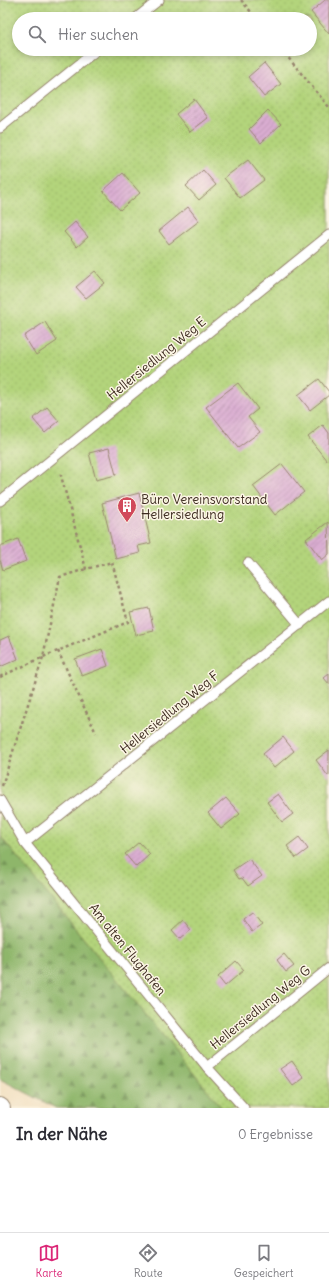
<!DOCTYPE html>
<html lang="de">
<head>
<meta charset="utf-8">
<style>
	body { margin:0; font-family:Delius,sans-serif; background:#f7f7f7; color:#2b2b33 }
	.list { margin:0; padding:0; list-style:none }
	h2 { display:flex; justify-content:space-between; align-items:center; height:52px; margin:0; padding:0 16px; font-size:17px }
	h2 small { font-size:13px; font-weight:400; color:#7c7c81 }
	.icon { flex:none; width:22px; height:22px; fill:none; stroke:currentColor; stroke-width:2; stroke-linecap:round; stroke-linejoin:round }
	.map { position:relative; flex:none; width:329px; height:1108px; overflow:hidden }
	.search { position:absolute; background:#fff; box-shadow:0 2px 6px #0003; left:12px; right:12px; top:12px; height:44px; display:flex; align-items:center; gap:10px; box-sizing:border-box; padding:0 14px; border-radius:22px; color:#7c7c81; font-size:15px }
	.sheet { height:124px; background:#fff }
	nav { display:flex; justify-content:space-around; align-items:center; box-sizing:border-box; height:56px; border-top:1px solid #e1e1e2; background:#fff; font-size:11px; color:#7c7c81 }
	nav a { display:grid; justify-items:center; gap:2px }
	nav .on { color:#db2777 }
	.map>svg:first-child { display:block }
	.forest { fill:url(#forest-firs); stroke:#647044 }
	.garden { fill:url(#garden-dots); stroke:#777f4c; fill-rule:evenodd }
	.building { fill:url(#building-hatch) }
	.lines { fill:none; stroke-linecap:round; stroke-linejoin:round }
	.service-casing { stroke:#96846d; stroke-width:11 }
	.minor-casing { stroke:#96846d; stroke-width:20 }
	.path { stroke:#96846d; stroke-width:2.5; stroke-dasharray:3 3; stroke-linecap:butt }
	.service { stroke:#fff; stroke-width:9 }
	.minor { stroke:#fff; stroke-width:18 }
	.labels { text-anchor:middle; stroke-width:3; stroke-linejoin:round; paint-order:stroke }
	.street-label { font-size:13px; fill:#3b2a1e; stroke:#fcf5e5 }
	.poi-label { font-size:13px; fill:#3b2a1e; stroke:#fcf5e5; text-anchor:start }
</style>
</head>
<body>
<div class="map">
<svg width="329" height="1108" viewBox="0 0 329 1108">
	<defs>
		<pattern id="forest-firs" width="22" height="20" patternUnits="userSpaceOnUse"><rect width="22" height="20" fill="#8eb66b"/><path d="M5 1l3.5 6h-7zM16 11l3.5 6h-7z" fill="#759457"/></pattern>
		<pattern id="garden-dots" width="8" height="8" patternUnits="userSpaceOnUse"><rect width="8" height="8" fill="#b3d47b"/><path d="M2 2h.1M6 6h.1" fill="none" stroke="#9bb66a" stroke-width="1.8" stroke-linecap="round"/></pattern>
		<pattern id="building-hatch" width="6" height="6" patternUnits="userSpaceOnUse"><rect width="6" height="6" fill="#daadd2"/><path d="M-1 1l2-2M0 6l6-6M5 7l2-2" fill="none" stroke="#b28daa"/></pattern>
	</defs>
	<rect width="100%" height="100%" fill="#fcf5e5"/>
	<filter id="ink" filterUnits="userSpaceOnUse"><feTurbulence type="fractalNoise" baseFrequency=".025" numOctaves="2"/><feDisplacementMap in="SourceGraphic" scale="8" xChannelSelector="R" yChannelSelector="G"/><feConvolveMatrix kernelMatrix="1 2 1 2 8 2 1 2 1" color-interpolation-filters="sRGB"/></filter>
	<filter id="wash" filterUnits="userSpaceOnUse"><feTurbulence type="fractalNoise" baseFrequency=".012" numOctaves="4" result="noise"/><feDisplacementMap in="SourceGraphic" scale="16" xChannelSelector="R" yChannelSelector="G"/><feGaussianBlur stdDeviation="0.9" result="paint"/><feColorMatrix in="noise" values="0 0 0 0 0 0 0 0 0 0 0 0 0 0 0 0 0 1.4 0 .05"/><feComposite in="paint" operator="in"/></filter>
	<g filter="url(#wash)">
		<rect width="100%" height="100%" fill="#f1ddbc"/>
		<!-- forest -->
		<path class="forest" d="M0,836L222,1108H56L0,1079Z"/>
		<!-- garden -->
		<path class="garden" d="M0,0H329V1108H222L0,836ZM19,19H310V49H19Z"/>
		<g id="blocks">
			<!-- building -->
			<g class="building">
				<path d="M325,0H329V34L311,12Z"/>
				<path d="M264,63L281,84L264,97L248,77Z"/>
				<path d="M194,99L208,118L190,132L176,114Z"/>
				<path d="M268,110L281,124L261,143L249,129Z"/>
				<path d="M248,160L264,180L240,198L224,178Z"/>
				<path d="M203,170L216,185L199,200L186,186Z"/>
				<path d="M123,173L140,193L120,210L103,191Z"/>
				<path d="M188,207L199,221L169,244L159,231Z"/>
				<path d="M75,222L88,237L77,247L64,232Z"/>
				<path d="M95,271L105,283L86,298L76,287Z"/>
				<path d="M45,322L57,341L36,355L24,336Z"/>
				<path d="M319,379L329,392V395L310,410L298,395Z"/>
				<path d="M238,383L258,409L248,417L260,432L238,448L206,407Z"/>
				<path d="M47,407L59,421L45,433L33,419Z"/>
				<path d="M323,425L329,433V459L327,461L308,437Z"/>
				<path d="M109,448L116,475L96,480L89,453Z"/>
				<path d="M282,464L304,492L275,515L253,486Z"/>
				<path d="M139,493L151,543L138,546L140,553L116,559L102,503Z"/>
				<path d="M328,522L329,554L322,560L306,539Z"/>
				<path d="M18,539L26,561L3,570L0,560V546Z"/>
				<path d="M149,608L154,631L136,635L130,612Z"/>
				<path d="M9,636L18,659L0,667V640Z"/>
				<path d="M102,649L108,666L82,676L75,659Z"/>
				<path d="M329,674V684L324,678Z"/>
				<path d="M283,737L294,751L274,768L263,754Z"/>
				<path d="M329,750V775L328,776L316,760Z"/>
				<path d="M278,794L293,814L282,822L267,802Z"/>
				<path d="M226,798L240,814L221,829L208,813Z"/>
				<path d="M299,837L308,849L296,858L287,846Z"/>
				<path d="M139,842L150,854L136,867L125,854Z"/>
				<path d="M249,859L262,876L248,886L242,878L239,879L233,870Z"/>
				<path d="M252,912L262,925L252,932L243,919Z"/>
				<path d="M183,920L191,930L180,939L172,930Z"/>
				<path d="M284,954L294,966L286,972L277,960Z"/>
				<path d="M236,961L244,970L225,986L218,977Z"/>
				<path d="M292,1061L304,1078L293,1086L280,1069Z"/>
			</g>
		</g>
	</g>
	<g filter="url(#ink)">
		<use href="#blocks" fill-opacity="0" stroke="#96846d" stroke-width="1"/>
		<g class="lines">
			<!-- service casing -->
			<g class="service-casing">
				<g id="service">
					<path d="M135,19L159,0"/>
					<path d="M0,128L98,49"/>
					<path d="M0,501L329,235"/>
					<path d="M248,563L300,625"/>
					<path d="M0,800L25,843L207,1067L244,1108"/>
					<path d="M25,843L329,601"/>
					<path d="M207,1067L329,968"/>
				</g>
			</g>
			<!-- minor casing -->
			<g class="minor-casing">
				<path id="minor" d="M0,1107L1,1108"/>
			</g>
			<!-- path -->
			<g class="path">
				<path d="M241,0L257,19"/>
				<path d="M281,49L329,107"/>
				<path d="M58,651L96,733"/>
				<path d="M0,677L43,657L128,622L112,562L86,569L60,472"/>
				<path d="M2,786L43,657L60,577L86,569"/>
			</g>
			<!-- service -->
			<use href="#service" class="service"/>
			<!-- minor -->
			<use href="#minor" class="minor"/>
		</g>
	</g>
	<!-- icons -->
	<defs>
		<g id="building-pin" transform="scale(1)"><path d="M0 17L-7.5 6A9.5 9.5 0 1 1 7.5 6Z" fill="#d1495b" stroke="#fcf5e5"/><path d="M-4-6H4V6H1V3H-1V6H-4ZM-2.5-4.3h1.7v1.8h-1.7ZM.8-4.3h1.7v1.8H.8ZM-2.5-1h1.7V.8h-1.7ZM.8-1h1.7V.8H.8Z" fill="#fff"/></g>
	</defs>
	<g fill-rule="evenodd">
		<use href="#building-pin" x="127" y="506"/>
	</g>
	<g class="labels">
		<!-- street labels -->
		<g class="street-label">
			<text transform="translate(156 358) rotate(-39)" y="5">Hellersiedlung Weg E</text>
			<text transform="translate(169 712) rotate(-39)" y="5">Hellersiedlung Weg F</text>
			<text transform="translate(128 949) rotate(51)" y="5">Am alten Flughafen</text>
			<text transform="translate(260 1007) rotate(-39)" y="5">Hellersiedlung Weg G</text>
		</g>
		<!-- poi labels -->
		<g class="poi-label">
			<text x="141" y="504">Büro Vereinsvorstand<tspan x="141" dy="15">Hellersiedlung</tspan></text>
		</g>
	</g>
</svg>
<div class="search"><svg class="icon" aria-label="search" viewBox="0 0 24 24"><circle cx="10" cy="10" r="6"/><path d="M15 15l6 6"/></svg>Hier suchen</div>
</div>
<section class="sheet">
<h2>In der Nähe<small>0 Ergebnisse</small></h2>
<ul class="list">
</ul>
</section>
<nav>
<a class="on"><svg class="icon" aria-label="map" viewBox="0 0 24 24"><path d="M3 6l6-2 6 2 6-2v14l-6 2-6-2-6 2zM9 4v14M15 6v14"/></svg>Karte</a>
<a><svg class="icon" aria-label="directions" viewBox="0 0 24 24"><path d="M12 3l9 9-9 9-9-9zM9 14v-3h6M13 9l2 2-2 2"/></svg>Route</a>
<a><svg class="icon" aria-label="saved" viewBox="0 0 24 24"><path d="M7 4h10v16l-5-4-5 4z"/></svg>Gespeichert</a>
</nav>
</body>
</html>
